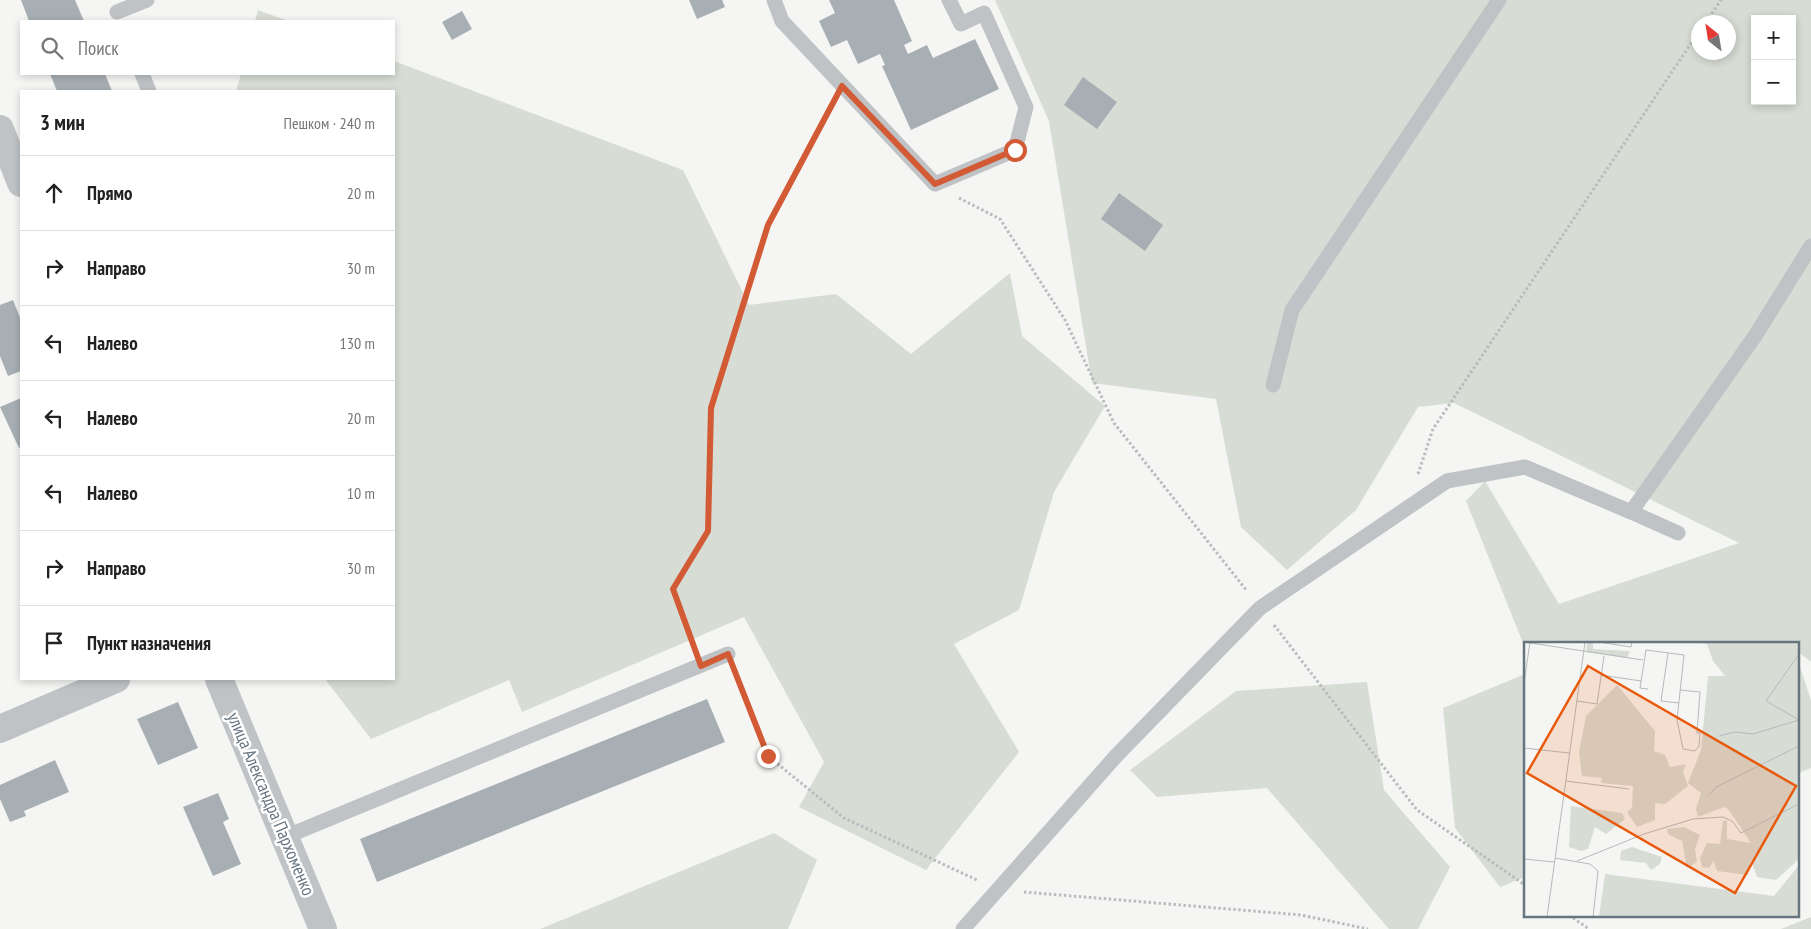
<!DOCTYPE html>
<html lang="ru">
<head>
<meta charset="utf-8">
<style>
	body { margin:0; font-family:"PT Sans Narrow",sans-serif; background:#f2f2f2; color:#222 }
	.controls { position:absolute; right:15px; top:15px; display:grid; overflow:hidden; border-radius:0px; box-shadow:0 2px 8px #0003 }
	.controls button { width:45px; height:45px; display:grid; place-items:center; padding:0; border:0; border-bottom:1px solid #e0e0e0; background:#fff; color:#222; font:25px sans-serif }
	.compass { position:absolute; left:1691px; top:15px; width:45px; height:45px; border-radius:50%; background:#fff; box-shadow:0 2px 8px #0003; rotate:330deg }
	.stop { position:absolute; width:15px; height:15px; margin:-11px; border:4px solid #d25b36; border-radius:50%; background:#fff }
	.stop.end { background:#d25b36; border-color:#fff; box-shadow:0 1px 5px #0008 }
	.list { margin:0; padding:0; list-style:none }
	h2 { display:flex; justify-content:space-between; align-items:center; height:65px; margin:0; padding:0 20px; font-size:21px }
	h2 small { font-size:16px; font-weight:400; color:#767676 }
	.list li { display:grid; grid-template-columns:32px 1fr auto; gap:15px; align-items:center; box-sizing:border-box; height:75px; padding:0 20px; border-top:1px solid #e0e0e0 }
	.list b { display:block; font-size:19px; white-space:nowrap }
	.list em { font-size:16px; font-style:normal; color:#767676 }
	.icon { flex:none; width:28px; height:28px; fill:none; stroke:currentColor; stroke-width:2; stroke-linecap:round; stroke-linejoin:round }
	.map { position:relative; flex:none; width:1811px; height:929px; overflow:hidden }
	.search { position:absolute; background:#fff; box-shadow:0 2px 8px #0003; left:20px; top:20px; width:375px; height:55px; display:flex; align-items:center; gap:12px; box-sizing:border-box; padding:0 18px; border-radius:0px; color:#767676; font-size:19px }
	.panel { position:absolute; background:#fff; box-shadow:0 2px 8px #0003; left:20px; top:90px; width:375px; height:590px; border-radius:0px }
	.map>svg:first-child { display:block }
	.green { fill:#d7dcd4; fill-rule:evenodd }
	.building { fill:#a8afb4 }
	.lines { fill:none; stroke-linecap:round; stroke-linejoin:round }
	.path { stroke:#b9bcbe; stroke-width:3; stroke-dasharray:2.5 2.5; stroke-linecap:butt }
	.service { stroke:#bfc3c6; stroke-width:15 }
	.minor { stroke:#bfc3c6; stroke-width:28 }
	.route { stroke:#d25b36; stroke-width:6 }
	.labels { text-anchor:middle; stroke-width:5; stroke-linejoin:round; paint-order:stroke }
	.street-label { font-size:18px; fill:#677581; stroke:#fff }
	.inset-road { fill:none; stroke:#b4babe; stroke-width:1 }
	.view { fill:#e8590c; fill-opacity:0.15; stroke:#e8590c; stroke-width:2.5 }
	.inset-edge { fill:none; stroke:#677581; stroke-width:2.5 }
</style>
</head>
<body>
<div class="map">
<svg width="1811" height="929" viewBox="0 0 1811 929">
	<rect width="100%" height="100%" fill="#f5f6f3"/>
	<!-- green -->
	<g class="green">
		<path d="M995,0H1811V662L1797,651V643H1525V648L1466,501L1485,481L1559,604L1739,543L1454,403L1418,407L1356,510L1287,570L1241,527L1216,399L1092,383L1049,121ZM1755,19H1792V101H1755ZM1698,22H1728V52H1698Z"/>
		<path d="M258,10L288,21H255Z"/>
		<path d="M394,61L683,170L749,305L836,294L911,354L1010,273L1022,336L1105,406L1054,492L1019,610L954,644L1019,752L926,870L799,807L824,762L744,617L522,712L509,680L371,739L325,679H394V91H236L241,74H394Z"/>
		<path d="M1797,658L1811,700V768L1797,774Z"/>
		<path d="M1525,674V877L1500,887L1455,828L1443,708Z"/>
		<path d="M1367,682L1384,790L1450,867L1418,929H1389L1267,788L1157,797L1130,770L1236,691Z"/>
		<path d="M774,833L817,860L788,929H540Z"/>
		<path d="M1811,917V929H1781Z"/>
	</g>
	<!-- building -->
	<g class="building">
		<path d="M21,0H75L84,21H29Z"/>
		<path d="M689,0H722L725,7L697,19Z"/>
		<path d="M829,0H894L912,41L904,45L908,54L927,45L933,58L975,39L999,89L911,130L882,66L885,65L880,54L858,64L847,40L831,47L819,21L835,13Z"/>
		<path d="M462,11L472,29L452,40L442,22Z"/>
		<path d="M50,74H105L112,91H57Z"/>
		<path d="M1083,77L1117,102L1097,129L1064,105Z"/>
		<path d="M1119,193L1163,225L1145,251L1101,219Z"/>
		<path d="M13,300L21,320V371L8,376L0,356V305Z"/>
		<path d="M21,398V447L19,448L0,407Z"/>
		<path d="M707,699L725,742L377,882L360,839Z"/>
		<path d="M178,702L198,748L158,765L137,719Z"/>
		<path d="M55,760L69,792L24,811L26,816L10,822L0,799V785Z"/>
		<path d="M218,793L229,819L223,822L241,864L213,876L183,807Z"/>
	</g>
	<g class="lines">
		<!-- path -->
		<g class="path">
			<path d="M1706,22L1721,0"/>
			<path d="M959,198L1000,219L1065,320L1114,423L1247,591"/>
			<path d="M1418,474L1433,429L1698,33"/>
			<path d="M1274,625L1417,810L1525,885"/>
			<path d="M694,646L673,589L708,531L711,408L768,225L831,106"/>
			<path d="M736,674L768,756L844,818L977,880"/>
			<path d="M1024,892L1301,915L1368,929"/>
			<path d="M1569,915L1589,929"/>
		</g>
		<!-- service -->
		<g class="service">
			<path d="M774,0L782,21L935,184L1015,150L1026,107L984,13L961,24L949,0"/>
			<path d="M117,12L147,0"/>
			<path d="M142,74L149,91"/>
			<path d="M1273,385L1292,310L1499,0"/>
			<path d="M1631,512L1678,533"/>
			<path d="M285,837L728,654"/>
			<path d="M963,929L1116,756L1260,608L1447,481L1525,467L1631,512L1755,336L1811,246"/>
		</g>
		<!-- minor -->
		<g class="minor">
			<path d="M0,129L21,183"/>
			<path d="M219,679L323,929"/>
			<path d="M0,729L116,679"/>
		</g>
	</g>
	<g class="lines">
		<!-- route -->
		<path class="route" d="M768,756L728,654L701,666L673,589L708,531L711,408L768,225L842,86L935,184L1015,150"/>
	</g>
	<g class="labels">
		<!-- street labels -->
		<g class="street-label">
			<text transform="translate(271 804) rotate(67)" y="6">улица Александра Пархоменко</text>
		</g>
	</g>
	<!-- overview -->
	<g transform="translate(1524 642)">
		<rect width="275" height="275" fill="#f5f6f3"/>
		<path d="M63,0H69V7L106,9L103,16L62,10ZM168,0H275V217L252,238L233,235L227,218L224,233L193,229L190,219L185,226L178,225L176,216L183,201L196,202L199,179L203,178V197L227,201L204,167L200,165L174,175L172,167L177,151L164,141L177,108L184,34H201L189,19L183,2ZM93,43L131,89L130,109L141,113L146,125L162,122L159,130L164,144L141,162L131,161V178L113,185L103,170L108,166L109,144L77,141L78,136L58,134L55,110L62,74ZM47,164L98,171L101,177L82,192L71,185L64,207L57,209L45,205ZM160,185L176,193L171,207L173,220L163,226L158,199L144,192L143,187ZM108,205L138,215L136,222L127,228L122,221L96,218L97,209ZM275,223V275H75L81,232L250,254Z" fill="#d7dcd4"/>
		<path class="inset-road" d="M0,0L119,18M75,0L107,5L108,0M144,11L137,59L155,61M275,12L242,59L275,78M77,33L117,39M0,41L6,0M124,47L116,46L122,8L160,13L153,78L159,107L171,109L175,104L176,91H173L176,50L156,48M53,59L73,62L80,14M195,94L211,90L229,92L275,78M0,106L45,111M42,139L105,147M185,153L192,145L275,104M31,216L66,222L74,229L69,275M0,217L30,220M53,219L120,192L169,177L199,175L208,179L217,191L275,162M23,275L61,0"/>
		<path class="view" d="M64,24L272,144L211,251L3,131Z"/>
		<rect width="275" height="275" class="inset-edge"/>
	</g>
</svg>
<div class="controls">
<button>+</button>
<button>−</button>
</div>
<svg class="compass" viewBox="-18 -18 36 36"><path d="M0-13l5 13h-10z" fill="#e53935"/><path d="M0 13l5-13h-10z" fill="#767676"/></svg>
<div class="stop" style="left:1015px;top:150px"></div>
<div class="stop end" style="left:768px;top:756px"></div>
<div class="search"><svg class="icon" aria-label="search" viewBox="0 0 24 24"><circle cx="10" cy="10" r="6"/><path d="M15 15l6 6"/></svg>Поиск</div>
<section class="panel">
<h2>3 мин<small>Пешком · 240 m</small></h2>
<ul class="list">
<li><svg class="icon" aria-label="ahead" viewBox="0 0 24 24"><path d="M12 20V5M6 11l6-6 6 6"/></svg><div><b>Прямо</b></div><em>20 m</em></li>
<li><svg class="icon" aria-label="right" viewBox="0 0 24 24"><path d="M7 20v-9h11M14 6l5 5-5 5"/></svg><div><b>Направо</b></div><em>30 m</em></li>
<li><svg class="icon" aria-label="left" viewBox="0 0 24 24"><path d="M17 20v-9H6M10 6l-5 5 5 5"/></svg><div><b>Налево</b></div><em>130 m</em></li>
<li><svg class="icon" aria-label="left" viewBox="0 0 24 24"><path d="M17 20v-9H6M10 6l-5 5 5 5"/></svg><div><b>Налево</b></div><em>20 m</em></li>
<li><svg class="icon" aria-label="left" viewBox="0 0 24 24"><path d="M17 20v-9H6M10 6l-5 5 5 5"/></svg><div><b>Налево</b></div><em>10 m</em></li>
<li><svg class="icon" aria-label="right" viewBox="0 0 24 24"><path d="M7 20v-9h11M14 6l5 5-5 5"/></svg><div><b>Направо</b></div><em>30 m</em></li>
<li><svg class="icon" aria-label="arrive" viewBox="0 0 24 24"><path d="M6 21V4h12l-3 4 3 4H6"/></svg><div><b>Пункт назначения</b></div></li>
</ul>
</section>
</div>
</body>
</html>
